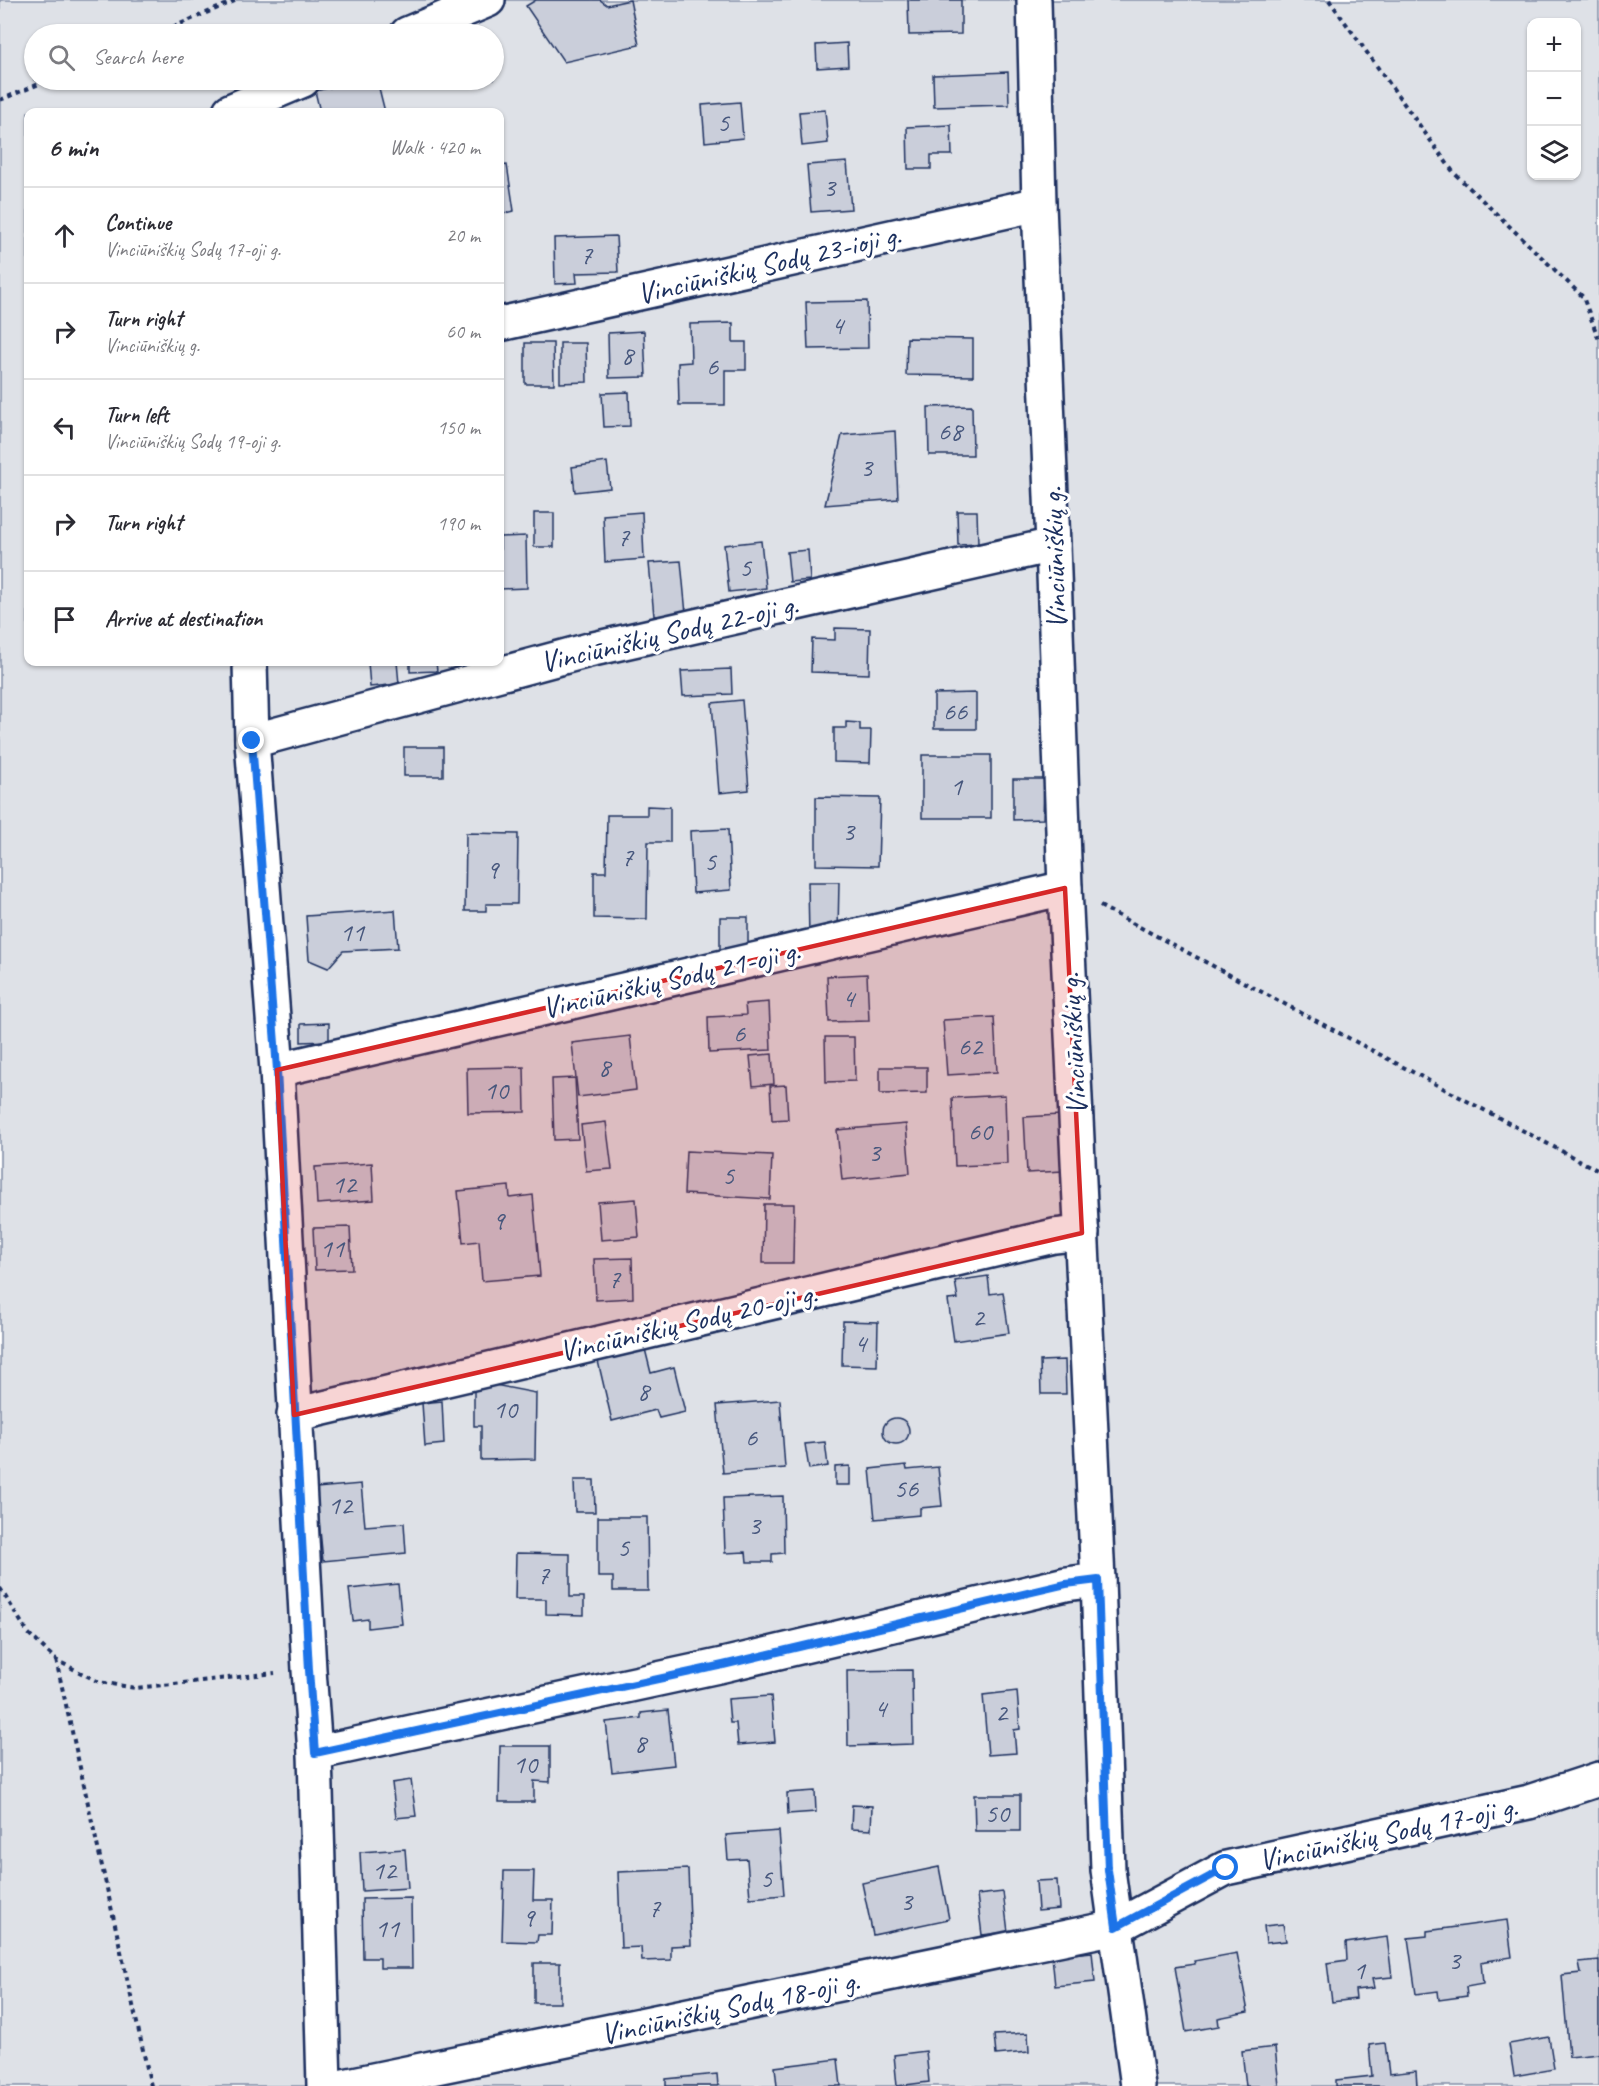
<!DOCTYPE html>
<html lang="en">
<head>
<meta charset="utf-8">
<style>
	body { margin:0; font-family:Caveat,sans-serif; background:#f7f7f7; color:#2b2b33 }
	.controls { position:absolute; right:18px; top:18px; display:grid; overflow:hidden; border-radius:12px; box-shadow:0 2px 4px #0004 }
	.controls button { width:54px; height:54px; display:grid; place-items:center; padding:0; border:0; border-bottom:2px solid #e1e1e2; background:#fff; color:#2b2b33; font:30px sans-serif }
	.stop { position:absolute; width:18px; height:18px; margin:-14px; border:4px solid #1a73e8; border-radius:50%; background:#fff }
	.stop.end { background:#1a73e8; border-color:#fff; box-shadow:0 2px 6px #0008 }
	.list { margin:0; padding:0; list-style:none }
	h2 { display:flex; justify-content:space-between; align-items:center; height:78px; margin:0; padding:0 24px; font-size:26px }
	h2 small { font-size:20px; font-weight:400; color:#7c7c81 }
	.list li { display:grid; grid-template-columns:39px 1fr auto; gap:18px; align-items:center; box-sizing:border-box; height:96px; padding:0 24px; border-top:2px solid #e1e1e2 }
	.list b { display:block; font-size:22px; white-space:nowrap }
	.list p { margin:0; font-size:20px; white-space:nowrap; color:#7c7c81 }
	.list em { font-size:20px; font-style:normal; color:#7c7c81 }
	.icon { flex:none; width:33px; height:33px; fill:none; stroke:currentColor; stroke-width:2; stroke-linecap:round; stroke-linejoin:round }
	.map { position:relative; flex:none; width:1599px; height:2086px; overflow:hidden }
	.search { position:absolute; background:#fff; box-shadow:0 2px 4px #0004; left:24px; top:24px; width:480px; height:66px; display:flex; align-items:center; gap:15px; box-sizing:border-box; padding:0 21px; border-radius:33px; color:#7c7c81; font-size:22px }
	.panel { position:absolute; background:#fff; box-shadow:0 2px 4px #0004; left:24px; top:108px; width:480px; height:558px; border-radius:12px }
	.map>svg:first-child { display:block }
	.green { fill:#dee1e7; stroke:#7c88a2; stroke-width:1.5; fill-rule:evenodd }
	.building { fill:#caceda; stroke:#1b2f5e; stroke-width:1.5 }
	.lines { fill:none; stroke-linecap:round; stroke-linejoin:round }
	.street-casing { stroke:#1b2f5e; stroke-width:38 }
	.path { stroke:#1b2f5e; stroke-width:4; stroke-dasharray:4.5 4.5; stroke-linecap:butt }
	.street { stroke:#fff; stroke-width:33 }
	.route { stroke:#1a73e8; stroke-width:8 }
	.marked { fill:#d62828; fill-opacity:0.2; stroke:#d62828; stroke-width:4.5; stroke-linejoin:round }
	.labels { text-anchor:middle; stroke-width:6; stroke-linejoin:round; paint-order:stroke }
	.number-label { font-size:27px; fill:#47577d }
	.street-label { font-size:30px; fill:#1b2f5e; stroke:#fff }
</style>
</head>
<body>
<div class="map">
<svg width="1599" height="2086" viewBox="0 0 1599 2086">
	<rect width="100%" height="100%" fill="#fff"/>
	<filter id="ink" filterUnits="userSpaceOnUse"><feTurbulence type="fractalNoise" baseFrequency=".0167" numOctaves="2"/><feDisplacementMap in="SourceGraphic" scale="12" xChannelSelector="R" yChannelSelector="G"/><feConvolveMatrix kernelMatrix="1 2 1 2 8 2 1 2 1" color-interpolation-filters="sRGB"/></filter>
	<g filter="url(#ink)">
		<!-- green -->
		<path class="green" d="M0,0H1599V2086H0ZM1532,22H1576V176H1532ZM34,34H494V80H34ZM28,112H500V662H28Z"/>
		<!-- building -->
		<g class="building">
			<path d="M536,0H600L607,5L630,0L639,45L564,62L526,6Z"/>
			<path d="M908,0H961V34L909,35Z"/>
			<path d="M847,43L848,66L817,68L816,45Z"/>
			<path d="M1008,72L1009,105L934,107L933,75Z"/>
			<path d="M363,80H377L385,112H320L315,91Z"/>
			<path d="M740,102L743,138L705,142L702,105Z"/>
			<path d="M825,110L828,143L802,146L799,112Z"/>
			<path d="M951,125L952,155H931V169H908L907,127Z"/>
			<path d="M847,162L851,209L811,212L807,165Z"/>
			<path d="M507,165L514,211L500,214V166Z"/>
			<path d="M616,236L618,272L576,273L577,283L555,284L554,238Z"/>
			<path d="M867,301L868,348L808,349L806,302Z"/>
			<path d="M733,323V342H746V370H725V405H679L678,363L691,362L690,324Z"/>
			<path d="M644,331L646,377L609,378L608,333Z"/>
			<path d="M907,338L973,339V376L906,375Z"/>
			<path d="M525,343H553L554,384H525Z"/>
			<path d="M560,343H586L587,382L560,383Z"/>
			<path d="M629,392L630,426L604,427L602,393Z"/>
			<path d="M972,406L973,455H929L928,407Z"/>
			<path d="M895,431L898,499L825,505L842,435Z"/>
			<path d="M607,462L610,488L575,492L572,467Z"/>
			<path d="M957,511H977L978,544L958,545Z"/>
			<path d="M642,512L644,559L605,562L603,515Z"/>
			<rect x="534" y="513" width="20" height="34"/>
			<path d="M526,536L527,588L500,589V537Z"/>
			<path d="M761,541L766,588L729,592L724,545Z"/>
			<path d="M808,550L810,580L790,582L787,552Z"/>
			<path d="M681,561L686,614L654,616L649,563Z"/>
			<path d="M835,628L870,629L869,674L811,672L812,639L835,640Z"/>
			<path d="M368,662H397L399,684L370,687Z"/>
			<path d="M410,662H436L437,671L410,672Z"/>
			<path d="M731,669L732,694L683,696L681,671Z"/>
			<path d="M976,693V729H934V694Z"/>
			<path d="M742,700L749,790L719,793L712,703Z"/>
			<path d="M846,722L860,723V730H871L870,763L834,762V728H846Z"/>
			<rect x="404" y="747" width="39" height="29"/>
			<rect x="922" y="755" width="69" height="63"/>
			<path d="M1013,779H1044L1043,819L1013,820Z"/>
			<path d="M816,797L880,798L878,866L816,865Z"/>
			<path d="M647,806L670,807V842H648L647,919L594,918V872H606L607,815H647Z"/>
			<path d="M728,829L731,890L693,893L690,831Z"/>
			<path d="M466,833L518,834L517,904H486V911H465Z"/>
			<path d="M808,882H839L838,931L809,938Z"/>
			<path d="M395,910L398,948L343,951L328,968L309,960L306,916Z"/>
			<rect x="720" y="917" width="28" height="39"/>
			<path d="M867,974L869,1021L829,1022L827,976Z"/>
			<path d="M769,1002L771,1050L709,1053L708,1017L746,1015L745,1004Z"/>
			<path d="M994,1017L997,1072L947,1075L943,1020Z"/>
			<path d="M329,1023V1041L301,1042V1024Z"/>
			<path d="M630,1036L636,1090L578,1097L572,1043Z"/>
			<path d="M825,1037H854L855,1081L826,1082Z"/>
			<path d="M772,1054L774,1084L753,1086L750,1056Z"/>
			<path d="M524,1067L525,1112L468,1113L467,1068Z"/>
			<path d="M880,1067H927V1093L880,1094Z"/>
			<path d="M575,1078L578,1139L554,1140L552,1079Z"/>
			<path d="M786,1085L788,1119L772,1120L770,1086Z"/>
			<path d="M1005,1095L1007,1164L955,1166L952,1098Z"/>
			<path d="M1060,1115L1063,1171L1027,1173L1024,1117Z"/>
			<path d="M606,1122L612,1169L586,1171L581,1125Z"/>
			<path d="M906,1124L910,1173L842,1180L837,1130Z"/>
			<path d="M686,1151L772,1155L770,1199L684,1194Z"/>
			<path d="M372,1163L374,1200L317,1204L315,1167Z"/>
			<path d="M509,1186L510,1198L533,1195L540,1276L482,1281L479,1241L463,1243L458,1191Z"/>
			<path d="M636,1199L639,1237L601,1240L598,1202Z"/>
			<path d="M764,1204H794L793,1263H763Z"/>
			<path d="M350,1227L352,1269L315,1270L313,1228Z"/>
			<path d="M632,1258L633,1298L596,1300L594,1259Z"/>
			<path d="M988,1276L990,1294L1003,1292L1009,1333L954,1341L948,1300L958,1299L955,1281Z"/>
			<path d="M843,1321L878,1322L877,1366L842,1365Z"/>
			<path d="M645,1349L651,1373L674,1367L685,1412L659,1418L656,1410L612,1421L598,1361Z"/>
			<path d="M1065,1360L1066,1394H1041L1040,1361Z"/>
			<path d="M474,1381L536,1393L535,1459L481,1460V1426H474Z"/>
			<path d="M780,1400L785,1468L723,1473L717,1405Z"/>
			<path d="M442,1401L444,1444L425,1446L422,1403Z"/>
			<circle cx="896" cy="1431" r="13"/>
			<path d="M825,1442L828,1466L809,1469L805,1444Z"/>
			<path d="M906,1465L907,1470L938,1467L942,1506L920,1508V1515L875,1519L870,1469Z"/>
			<path d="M850,1466V1485H835V1467Z"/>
			<path d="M574,1480H594L595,1512H575Z"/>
			<path d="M361,1484L365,1526L404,1523L406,1553L323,1561L316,1488Z"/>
			<path d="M783,1496L784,1553L772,1554V1562H747L746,1552L725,1553L723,1498Z"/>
			<path d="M598,1517H647L648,1591H613V1577H598Z"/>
			<path d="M516,1553L570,1554V1597H584V1615L546,1614V1599H515Z"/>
			<path d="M398,1584L402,1624L368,1628V1619L353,1621L349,1589Z"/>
			<path d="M912,1670L913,1744L848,1746L847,1671Z"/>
			<path d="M1017,1691L1020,1729L1014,1730L1016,1753L988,1755L983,1695Z"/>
			<path d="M771,1696L775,1742L738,1745L736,1723H730L728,1699Z"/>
			<path d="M668,1710L674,1765L612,1772L606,1722L641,1718V1713Z"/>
			<path d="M500,1746H550V1782L534,1781V1802H499Z"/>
			<path d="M411,1780L416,1816L396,1818L392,1783Z"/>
			<path d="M815,1791L816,1812L788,1814L787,1793Z"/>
			<path d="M974,1795H1020V1831H975Z"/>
			<path d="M852,1805L872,1806L871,1830L851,1829Z"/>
			<path d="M779,1831L784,1895L750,1898L747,1859L728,1860L726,1835Z"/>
			<path d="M405,1849L408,1888L362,1891L360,1852Z"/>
			<path d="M939,1867L949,1919L873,1935L862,1883Z"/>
			<path d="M688,1869L691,1945L671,1946V1960L642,1961L641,1947L621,1948L618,1872Z"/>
			<path d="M504,1871H534L533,1900H553L552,1935H538L537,1942L502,1941Z"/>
			<path d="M1057,1880L1059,1909L1038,1911L1036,1881Z"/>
			<path d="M1003,1892L1008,1932L982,1935L977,1895Z"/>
			<path d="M411,1898L412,1968H380V1958H363L362,1899Z"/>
			<path d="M1507,1920L1512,1957L1481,1962L1483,1984L1466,1987L1467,1996L1439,2000L1438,1991L1416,1994L1408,1938L1427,1936V1931Z"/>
			<path d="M1283,1924L1286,1941L1266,1943L1264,1926Z"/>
			<path d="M1387,1937L1392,1977L1372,1979L1374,1988L1355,1990L1356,1999L1332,2002L1327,1963L1347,1960L1346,1943Z"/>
			<path d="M1092,1952L1095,1982L1055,1986L1052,1956Z"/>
			<path d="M1237,1953L1248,2012L1218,2018L1219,2026L1186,2032L1175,1967L1195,1964L1194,1961Z"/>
			<path d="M1599,1960V2054L1569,2057L1562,1975L1581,1973L1579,1962Z"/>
			<rect x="534" y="1963" width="26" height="40"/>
			<path d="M1028,2033L1029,2052L996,2055L994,2035Z"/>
			<path d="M1549,2037L1554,2069L1514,2076L1509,2044Z"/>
			<path d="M1385,2043L1389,2074L1416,2071L1417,2086H1336V2080L1372,2076L1369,2045Z"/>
			<path d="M1275,2047L1279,2086H1246L1242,2051Z"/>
			<path d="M926,2051L929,2082L897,2086L894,2055Z"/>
			<path d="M838,2059L841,2086H777L775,2067Z"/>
			<path d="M717,2074L718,2086H666V2079Z"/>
		</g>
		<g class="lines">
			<!-- street casing -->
			<g class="street-casing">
				<g id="street">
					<path d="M1034,0L1039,204L1053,545L1065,888L1098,1580L1108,1870L1138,2086"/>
					<path d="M407,34L488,0"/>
					<path d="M231,112L230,111L303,80"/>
					<path d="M500,324L1039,204"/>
					<path d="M250,662L252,741L277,1070L309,1670L315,1753L324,2086"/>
					<path d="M252,741L589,650L1053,545"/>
					<path d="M277,1070L1065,888"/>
					<path d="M294,1415L1054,1236L1082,1233"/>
					<path d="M315,1753L723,1665L1066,1584L1098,1580"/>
					<path d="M344,2086L1116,1927L1226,1868L1529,1802L1599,1779"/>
				</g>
			</g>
			<!-- path -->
			<g class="path">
				<path d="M1329,0L1454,173L1583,297L1599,340"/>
				<path d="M156,34L237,0"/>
				<path d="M0,100L49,80"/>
				<path d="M1100,906L1599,1171"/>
				<path d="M0,1588L28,1633L56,1660L99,1682L136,1688L275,1673"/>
				<path d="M56,1660L151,2086"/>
			</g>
			<!-- street -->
			<use href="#street" class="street"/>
		</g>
	</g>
	<g class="lines" filter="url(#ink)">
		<!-- route -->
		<path class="route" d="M252,741L277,1070L309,1670L315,1753L723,1665L1066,1584L1098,1580L1108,1870L1116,1927L1226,1868"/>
	</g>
	<!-- marked area -->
	<path class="marked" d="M1065,888L1082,1233L294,1415L277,1070Z"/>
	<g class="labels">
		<!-- number labels -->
		<g class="number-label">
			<text x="723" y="131">5</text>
			<text x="829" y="196">3</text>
			<text x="586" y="264">7</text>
			<text x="837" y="334">4</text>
			<text x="627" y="364">8</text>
			<text x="712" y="375">6</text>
			<text x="950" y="440">68</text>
			<text x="866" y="476">3</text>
			<text x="623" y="546">7</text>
			<text x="745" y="576">5</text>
			<text x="955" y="720">66</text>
			<text x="956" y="795">1</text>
			<text x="848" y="840">3</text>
			<text x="627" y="866">7</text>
			<text x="710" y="870">5</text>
			<text x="492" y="878">9</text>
			<text x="352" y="941">11</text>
			<text x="848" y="1007">4</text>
			<text x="739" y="1042">6</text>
			<text x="970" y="1055">62</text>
			<text x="604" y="1076">8</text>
			<text x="496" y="1099">10</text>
			<text x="980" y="1140">60</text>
			<text x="874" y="1161">3</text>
			<text x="728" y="1184">5</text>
			<text x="344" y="1193">12</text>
			<text x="498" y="1229">9</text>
			<text x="332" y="1257">11</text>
			<text x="614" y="1288">7</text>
			<text x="978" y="1326">2</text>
			<text x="860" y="1352">4</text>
			<text x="643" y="1400">8</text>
			<text x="505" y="1418">10</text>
			<text x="751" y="1446">6</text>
			<text x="906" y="1497">56</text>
			<text x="340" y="1514">12</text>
			<text x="754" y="1534">3</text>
			<text x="623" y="1556">5</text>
			<text x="543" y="1584">7</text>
			<text x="880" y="1717">4</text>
			<text x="1001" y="1721">2</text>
			<text x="640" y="1752">8</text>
			<text x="525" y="1773">10</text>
			<text x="997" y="1822">50</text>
			<text x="384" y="1879">12</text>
			<text x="766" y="1887">5</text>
			<text x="906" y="1910">3</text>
			<text x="654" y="1917">7</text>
			<text x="528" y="1926">9</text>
			<text x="387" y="1937">11</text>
			<text x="1454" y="1969">3</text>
			<text x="1359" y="1979">1</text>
		</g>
		<!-- street labels -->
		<g class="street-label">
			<text transform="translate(769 264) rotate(-13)" y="10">Vinciūniškių Sodų 23-ioji g.</text>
			<text transform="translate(1054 558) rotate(-92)" y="10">Vinciūniškių g.</text>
			<text transform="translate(669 633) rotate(-13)" y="10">Vinciūniškių Sodų 22-oji g.</text>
			<text transform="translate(671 979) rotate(-13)" y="10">Vinciūniškių Sodų 21-oji g.</text>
			<text transform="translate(1073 1044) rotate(-93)" y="10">Vinciūniškių g.</text>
			<text transform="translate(688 1322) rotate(-13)" y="10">Vinciūniškių Sodų 20-oji g.</text>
			<text transform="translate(1388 1833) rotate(-12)" y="10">Vinciūniškių Sodų 17-oji g.</text>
			<text transform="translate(730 2007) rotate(-12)" y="10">Vinciūniškių Sodų 18-oji g.</text>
		</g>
	</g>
</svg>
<div class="controls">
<button>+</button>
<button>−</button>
<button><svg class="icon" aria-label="layers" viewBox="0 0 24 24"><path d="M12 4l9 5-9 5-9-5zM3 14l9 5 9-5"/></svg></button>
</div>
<div class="stop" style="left:1226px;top:1868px"></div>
<div class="stop end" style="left:252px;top:741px"></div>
<div class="search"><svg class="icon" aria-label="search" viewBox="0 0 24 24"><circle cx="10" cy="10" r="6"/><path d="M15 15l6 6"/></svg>Search here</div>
<section class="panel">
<h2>6 min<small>Walk · 420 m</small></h2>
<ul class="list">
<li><svg class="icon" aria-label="ahead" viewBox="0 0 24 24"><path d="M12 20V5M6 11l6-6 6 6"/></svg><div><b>Continue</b><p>Vinciūniškių Sodų 17-oji g.</p></div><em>20 m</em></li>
<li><svg class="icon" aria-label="right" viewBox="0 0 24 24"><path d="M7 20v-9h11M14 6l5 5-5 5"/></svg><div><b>Turn right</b><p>Vinciūniškių g.</p></div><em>60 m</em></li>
<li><svg class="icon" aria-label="left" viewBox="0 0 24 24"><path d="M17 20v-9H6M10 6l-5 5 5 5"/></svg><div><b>Turn left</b><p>Vinciūniškių Sodų 19-oji g.</p></div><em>150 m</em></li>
<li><svg class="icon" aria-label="right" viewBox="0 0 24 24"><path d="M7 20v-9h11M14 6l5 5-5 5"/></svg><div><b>Turn right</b></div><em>190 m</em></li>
<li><svg class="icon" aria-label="arrive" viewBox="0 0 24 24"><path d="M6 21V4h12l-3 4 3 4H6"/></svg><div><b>Arrive at destination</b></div></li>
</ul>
</section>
</div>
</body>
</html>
